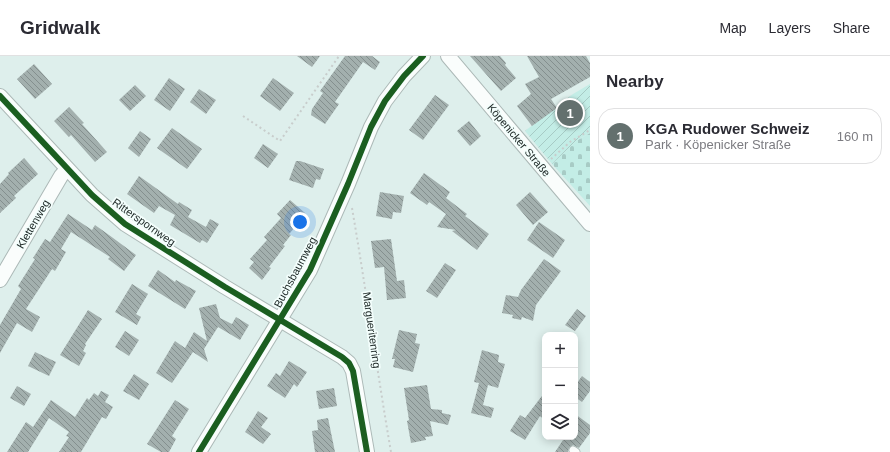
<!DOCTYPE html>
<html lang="en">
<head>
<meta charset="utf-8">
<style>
	body { margin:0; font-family:Helvetica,sans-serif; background:#f2f2f3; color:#2b2b33 }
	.controls { position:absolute; right:12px; bottom:12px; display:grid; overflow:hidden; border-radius:8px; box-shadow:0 2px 10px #0003 }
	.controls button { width:36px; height:36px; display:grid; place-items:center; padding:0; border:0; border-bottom:1px solid #e1e1e2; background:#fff; color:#2b2b33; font:20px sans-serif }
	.you { position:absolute; left:300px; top:166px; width:14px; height:14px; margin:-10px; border:3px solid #fff; border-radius:50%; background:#1a73e8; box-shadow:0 0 0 6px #1a73e833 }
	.badge { display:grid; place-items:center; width:26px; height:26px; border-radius:50%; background:#63706e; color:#fff; font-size:13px; font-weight:700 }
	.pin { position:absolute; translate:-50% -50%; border:2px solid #fff; box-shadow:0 1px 4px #0006 }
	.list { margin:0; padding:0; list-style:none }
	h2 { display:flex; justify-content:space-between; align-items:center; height:52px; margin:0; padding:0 16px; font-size:17px }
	h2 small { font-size:13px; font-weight:400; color:#7c7c81 }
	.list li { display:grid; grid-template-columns:26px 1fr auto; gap:12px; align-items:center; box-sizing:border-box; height:56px; margin:0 8px 8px; padding:0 8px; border:1px solid #e1e1e2; border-radius:16px }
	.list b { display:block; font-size:15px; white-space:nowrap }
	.list p { margin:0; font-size:13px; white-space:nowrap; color:#7c7c81 }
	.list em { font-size:13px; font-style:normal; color:#7c7c81 }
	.icon { flex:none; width:22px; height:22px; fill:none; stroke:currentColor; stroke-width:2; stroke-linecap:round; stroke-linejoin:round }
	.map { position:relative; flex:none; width:590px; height:396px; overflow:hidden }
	header { display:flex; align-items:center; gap:24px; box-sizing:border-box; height:56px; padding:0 20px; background:#fff; border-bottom:1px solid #e1e1e2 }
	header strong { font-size:19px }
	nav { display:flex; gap:22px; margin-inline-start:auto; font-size:14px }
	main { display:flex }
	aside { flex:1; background:#fff }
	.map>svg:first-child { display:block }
	.cemetery { fill:url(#cemetery-stones) }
	.garden { fill:url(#garden-furrows) }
	.building { fill:url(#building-back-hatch) }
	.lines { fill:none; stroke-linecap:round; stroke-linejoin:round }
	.service-casing { stroke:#acb9b7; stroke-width:9 }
	.minor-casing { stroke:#acb9b7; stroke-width:16 }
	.path { stroke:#c8cdcc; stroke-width:2; stroke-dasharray:2 3; stroke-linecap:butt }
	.service { stroke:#fafdfc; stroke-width:7 }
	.minor { stroke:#fafdfc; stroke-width:14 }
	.cycleway-casing { stroke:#f3fefc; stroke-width:8 }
	.cycleway { stroke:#1b5e20; stroke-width:6 }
	.labels { text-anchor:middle; stroke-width:3.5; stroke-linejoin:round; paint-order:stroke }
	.street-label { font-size:11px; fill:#212c2a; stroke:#f3fefc }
</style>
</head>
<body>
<header>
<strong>Gridwalk</strong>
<nav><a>Map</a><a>Layers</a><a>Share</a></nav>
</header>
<main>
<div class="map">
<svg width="590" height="396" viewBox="0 0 590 396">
	<defs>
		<pattern id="cemetery-stones" width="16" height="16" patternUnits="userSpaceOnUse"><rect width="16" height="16" fill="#c3ede6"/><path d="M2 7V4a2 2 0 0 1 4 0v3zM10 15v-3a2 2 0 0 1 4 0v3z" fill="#a7cbc5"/></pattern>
		<pattern id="garden-furrows" width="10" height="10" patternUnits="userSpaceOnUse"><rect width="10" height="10" fill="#c3ede6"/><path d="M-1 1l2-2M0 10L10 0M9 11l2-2" fill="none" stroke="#a7cbc5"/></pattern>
		<pattern id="building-back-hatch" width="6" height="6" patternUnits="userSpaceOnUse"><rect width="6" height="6" fill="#a3b0ae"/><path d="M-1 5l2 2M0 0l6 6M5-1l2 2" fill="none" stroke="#848f8e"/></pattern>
	</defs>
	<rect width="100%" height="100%" fill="#deefec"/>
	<!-- cemetery -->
	<path class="cemetery" d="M590,77V150L552,108L576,85Z"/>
	<!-- garden -->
	<path class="garden" d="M590,28V77L576,85L552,108L525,75L573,38Z"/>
	<!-- building -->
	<g class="building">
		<path d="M297,0H320L312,11Z"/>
		<path d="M345,0H372L380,6L375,14L363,6L335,46L339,48L325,68L311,59L312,53L323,37L320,35Z"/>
		<path d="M470,0H500L506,7L505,9L516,22L501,35Z"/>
		<path d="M527,0H586L590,7V21L551,43L557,52L532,70L517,50L531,38L525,28L539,21Z"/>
		<path d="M34,8L52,28L35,43L17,23Z"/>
		<path d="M169,22L185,33L170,55L154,44Z"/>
		<path d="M273,22L294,37L280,55L260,40Z"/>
		<path d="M135,29L146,40L130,55L119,44Z"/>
		<path d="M199,33L216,44L206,58L190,46Z"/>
		<path d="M435,39L449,49L423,84L409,74Z"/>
		<path d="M69,51L84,67L82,68L107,96L95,106L71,79L69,81L54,65Z"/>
		<path d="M469,65L481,80L470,90L457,75Z"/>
		<path d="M172,72L202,93L187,113L157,92Z"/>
		<path d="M140,75L151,83L139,101L128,92Z"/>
		<path d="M263,88L278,98L268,112L254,102Z"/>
		<path d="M24,102L38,118L14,140L16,142L0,157V128L9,118L8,117Z"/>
		<path d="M296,105H300L324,113L320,124L316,123L313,132L289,124Z"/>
		<path d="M424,117L450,136L446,142L467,158L465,160L489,178L477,194L452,175L456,174L437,171L446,158L429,146L427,149L410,137Z"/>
		<path d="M139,120L178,148L179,146L192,154L188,161L206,171L210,163L219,168L207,187L202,184L200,187L170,169L175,159L159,150L154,157L127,138Z"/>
		<path d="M380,136L404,140L401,157L393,156L392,163L376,160Z"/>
		<path d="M530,136L548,156L533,169L516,149Z"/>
		<path d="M290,144L305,157L296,167L297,169L289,178L291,179L283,189L285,190L269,211L271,212L262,224L249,212L254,206L250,203L267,184L264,181L281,162L277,158Z"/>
		<path d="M68,158L92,174L95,169L109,179L136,199L124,215L108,203L110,201L71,176L61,193L66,196L55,215L52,213L26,253L40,261L32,276L17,267L0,297V269L21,233L18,230L35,203L33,202L45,183L50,186Z"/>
		<path d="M539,166L565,184L553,202L527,184Z"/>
		<path d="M391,183L397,225L404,224L406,242L387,244L384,211L375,212L371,185Z"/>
		<path d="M544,203L561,215L536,249L533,265L522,261L521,264L512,262L513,259L502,257L506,239L518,241L521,234Z"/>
		<path d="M445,207L456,214L437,242L426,235Z"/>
		<path d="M158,214L175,226L176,224L196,235L185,253L148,230Z"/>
		<path d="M132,228L148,238L136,258L141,261L137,269L115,256Z"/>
		<path d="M216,248L220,262L232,268L236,261L249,269L240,284L218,271L204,293L208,306L193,296L172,327L156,317L175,285L185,292L194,276L207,285L199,252Z"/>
		<path d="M577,253L586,260L575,275L565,269Z"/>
		<path d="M88,254L102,263L85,288L86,289L83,295L86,297L79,310L60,299Z"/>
		<path d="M399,274L417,278L415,287L420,288L413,316L393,311L395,303H392Z"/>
		<path d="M125,275L139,284L129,300L115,291Z"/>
		<path d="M482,294L499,299L498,306L505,308L498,332L488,329L483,349L494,352L491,362L471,357L479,327L474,326Z"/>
		<path d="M35,296L56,306L49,320L28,310Z"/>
		<path d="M289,305L307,316L297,331L294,328L285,342L267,330L276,317L280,320Z"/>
		<path d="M134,318L149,328L139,344L123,335Z"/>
		<path d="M582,320L590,326V335L582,346L575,341V330Z"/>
		<path d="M427,329L431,353L442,354V357L451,359L448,369L430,365L433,380L425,381L426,384L411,387L407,365L409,364L404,332Z"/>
		<path d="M17,330L31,338L24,350L10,342Z"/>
		<path d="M334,332L337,350L319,353L316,335Z"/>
		<path d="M101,335L109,339L105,346L113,351L106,363L102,361L81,396H59L69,381L66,380L69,376L49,362L28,396H7L26,366L33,371L51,344L75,361L87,342L89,344L94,337L98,340Z"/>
		<path d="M545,336V364L540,360L525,384L510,375L520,359L525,362Z"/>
		<path d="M175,344L189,353L172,380L176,383L169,396H161L147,388Z"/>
		<path d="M258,355L268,362L261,371L271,378L263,388L245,376Z"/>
		<path d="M575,358L590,369V377L579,392L573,389L569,392L568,396H555L565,381H575Z"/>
		<path d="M328,362L335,396H315L312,375L318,374L317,364Z"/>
	</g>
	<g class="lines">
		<!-- service casing -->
		<g class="service-casing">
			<path id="service" d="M573,394L576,396"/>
		</g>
		<!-- minor casing -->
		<g class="minor-casing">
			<g id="minor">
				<path d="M448,0L590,168"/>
				<path d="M0,40L92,139L125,168L225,231L342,301L349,307L353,315L367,396"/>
				<path d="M0,224L61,120L67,113"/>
				<path d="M199,396L310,214L348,128L371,71L385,45L404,20L423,0"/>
			</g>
		</g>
		<!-- path -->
		<g class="path">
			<path d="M243,60L280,85L339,0"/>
			<path d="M551,103L570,86L590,74"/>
			<path d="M352,152C366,233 377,315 391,396"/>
		</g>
		<!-- service -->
		<use href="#service" class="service"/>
		<!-- minor -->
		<use href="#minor" class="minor"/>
		<!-- cycleway casing -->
		<g class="cycleway-casing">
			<g id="cycleway">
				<path d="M0,40L92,139L125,168L225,231L342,301L349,307L353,315L367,396"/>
				<path d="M199,396L310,214L348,128L371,71L385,45L404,20L423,0"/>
			</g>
		</g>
		<!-- cycleway -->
		<use href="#cycleway" class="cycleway"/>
	</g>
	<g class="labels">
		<!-- street labels -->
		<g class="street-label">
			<text transform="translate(519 84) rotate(50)" y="4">Köpenicker Straße</text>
			<text transform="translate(144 166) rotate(35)" y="4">Ritterspornweg</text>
			<text transform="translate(33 168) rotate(-60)" y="4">Klettenweg</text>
			<text transform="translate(295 216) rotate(-62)" y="4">Buchsbaumweg</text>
			<text transform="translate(372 274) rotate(82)" y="4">Margueritenring</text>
		</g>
	</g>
</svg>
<div class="controls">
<button>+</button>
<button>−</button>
<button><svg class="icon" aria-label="layers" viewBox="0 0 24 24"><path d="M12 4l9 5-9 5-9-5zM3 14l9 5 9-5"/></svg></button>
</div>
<div class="you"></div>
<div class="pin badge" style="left:570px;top:57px">1</div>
</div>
<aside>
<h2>Nearby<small></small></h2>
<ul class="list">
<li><span class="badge">1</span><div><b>KGA Rudower Schweiz</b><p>Park · Köpenicker Straße</p></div><em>160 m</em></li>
</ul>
</aside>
</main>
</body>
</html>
